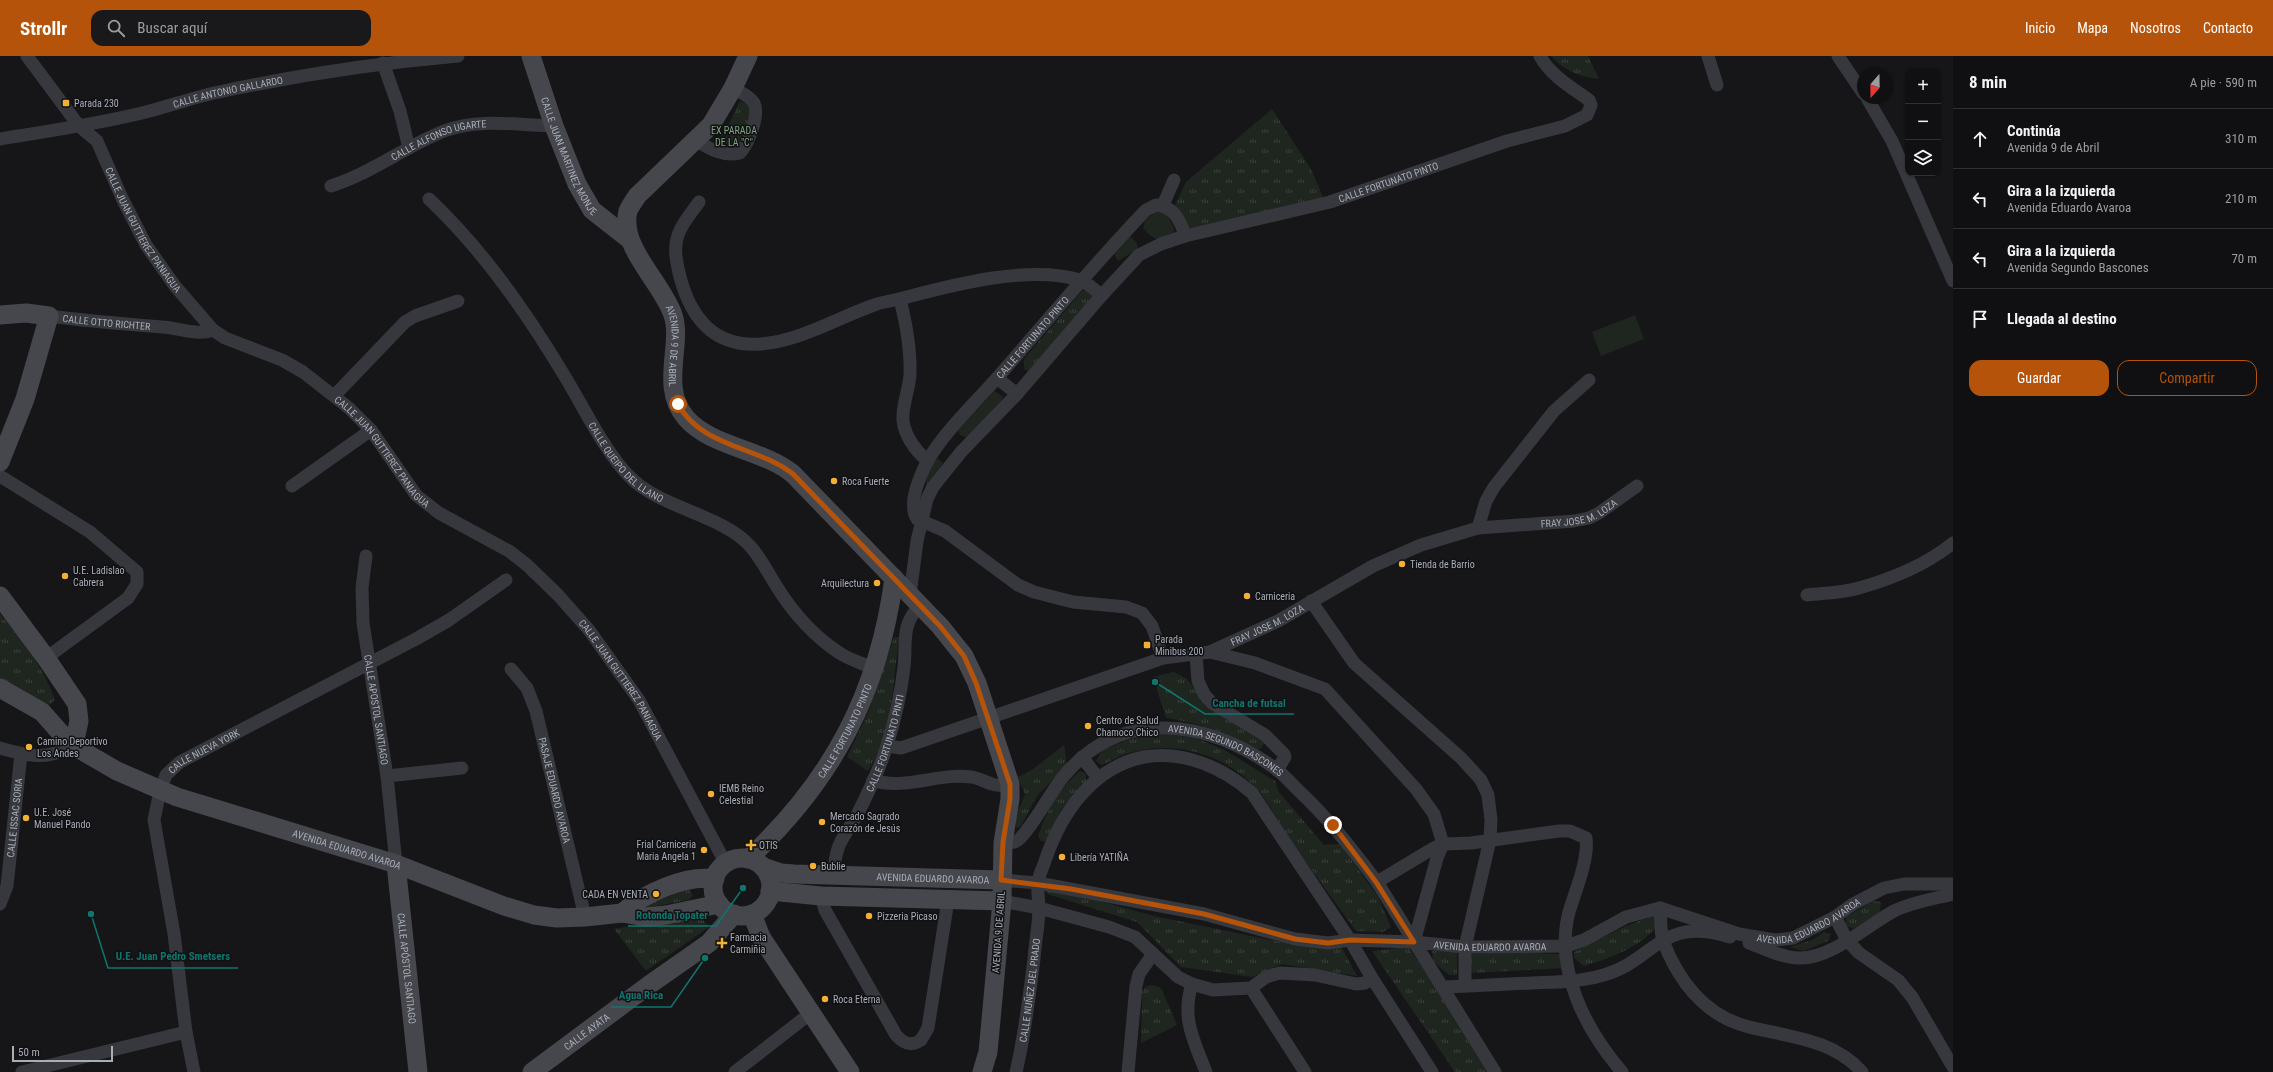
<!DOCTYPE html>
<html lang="es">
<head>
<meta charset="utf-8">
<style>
	body { margin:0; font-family:"Roboto Condensed",sans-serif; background:#19191b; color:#f1f3f6 }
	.controls { position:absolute; right:12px; top:12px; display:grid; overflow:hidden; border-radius:8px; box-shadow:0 1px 3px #0004 }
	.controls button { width:36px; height:36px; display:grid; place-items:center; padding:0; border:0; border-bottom:1px solid #303032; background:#101012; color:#f1f3f6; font:20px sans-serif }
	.compass { position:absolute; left:1857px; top:12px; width:36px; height:36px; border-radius:50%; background:#101012; box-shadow:0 1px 3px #0004; rotate:200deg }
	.scale { position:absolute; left:12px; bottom:10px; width:101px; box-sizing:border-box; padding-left:4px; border:2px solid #a8adb8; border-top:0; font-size:11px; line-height:14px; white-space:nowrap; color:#a8adb8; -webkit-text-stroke:3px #111113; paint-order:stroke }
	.stop { position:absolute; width:12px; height:12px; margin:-9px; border:3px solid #b45309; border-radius:50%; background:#fff }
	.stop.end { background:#b45309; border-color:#fff; box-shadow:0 1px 4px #0008 }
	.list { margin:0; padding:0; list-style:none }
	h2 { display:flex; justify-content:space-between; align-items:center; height:52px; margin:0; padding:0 16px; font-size:17px }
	h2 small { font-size:13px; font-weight:400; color:#9c9d9f }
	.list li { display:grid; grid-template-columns:26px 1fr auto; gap:12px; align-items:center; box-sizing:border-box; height:60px; padding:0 16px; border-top:1px solid #303032 }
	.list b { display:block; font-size:15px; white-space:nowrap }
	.list p { margin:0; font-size:13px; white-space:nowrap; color:#9c9d9f }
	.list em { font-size:13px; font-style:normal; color:#9c9d9f }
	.actions { display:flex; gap:8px; padding:12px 16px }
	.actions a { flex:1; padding:9px 0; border:1px solid #b45309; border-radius:12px; text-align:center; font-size:14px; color:#b45309 }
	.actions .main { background:#b45309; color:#fff }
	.icon { flex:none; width:22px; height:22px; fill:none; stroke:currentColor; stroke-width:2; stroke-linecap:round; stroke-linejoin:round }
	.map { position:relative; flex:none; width:1953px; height:1016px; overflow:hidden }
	header { display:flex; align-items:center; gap:24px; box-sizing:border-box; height:56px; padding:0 20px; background:#b45309; color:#fff }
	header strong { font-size:19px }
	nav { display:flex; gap:22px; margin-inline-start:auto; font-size:14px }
	.search { width:280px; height:36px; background:#19191b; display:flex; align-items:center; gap:10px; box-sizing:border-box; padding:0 14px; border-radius:12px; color:#9c9d9f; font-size:15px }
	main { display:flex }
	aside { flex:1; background:#101012 }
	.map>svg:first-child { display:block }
	.grass { fill:#1e261f }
	.park { fill:url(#park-tufts) }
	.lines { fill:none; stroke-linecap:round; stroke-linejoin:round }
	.street { stroke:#37383d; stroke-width:13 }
	.secondary { stroke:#45474d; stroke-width:19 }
	.route { stroke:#b45309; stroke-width:5 }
	.poi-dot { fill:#f2b134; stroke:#111113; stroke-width:1.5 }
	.labels { text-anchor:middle; stroke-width:3; stroke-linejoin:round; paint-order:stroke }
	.street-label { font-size:10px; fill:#a8adb8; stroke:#111113 }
	.poi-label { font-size:10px; fill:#a8adb8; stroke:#111113; text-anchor:start }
	.park-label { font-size:10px; fill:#7fa381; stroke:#111113 }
	.leader { fill:none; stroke:#0f766e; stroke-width:1.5 }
	.callout-dot { fill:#0f766e; stroke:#111113; stroke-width:1.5 }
	.callout-label { font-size:11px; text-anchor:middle; font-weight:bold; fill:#0f766e; stroke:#111113; stroke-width:3; stroke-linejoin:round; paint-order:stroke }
</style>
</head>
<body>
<header>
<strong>Strollr</strong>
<div class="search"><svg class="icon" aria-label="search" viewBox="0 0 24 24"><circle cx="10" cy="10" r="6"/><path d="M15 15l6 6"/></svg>Buscar aquí</div>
<nav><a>Inicio</a><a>Mapa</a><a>Nosotros</a><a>Contacto</a></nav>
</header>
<main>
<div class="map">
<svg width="1953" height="1016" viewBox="0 0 1953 1016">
	<defs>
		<pattern id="park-tufts" width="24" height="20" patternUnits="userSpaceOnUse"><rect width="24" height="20" fill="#1e261f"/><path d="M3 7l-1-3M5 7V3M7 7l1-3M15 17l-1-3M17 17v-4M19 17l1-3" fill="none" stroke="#3c433d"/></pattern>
	</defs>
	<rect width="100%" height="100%" fill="#161618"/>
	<!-- grass -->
	<g class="grass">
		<path d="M1156,155L1165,156L1174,172V177C1163,189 1152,183 1143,172L1145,165Z"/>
		<path d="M1130,180L1137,187L1138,193L1118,205L1114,197Z"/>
		<path d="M1635,259L1644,283L1601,300L1592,276Z"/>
		<path d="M995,335L1003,341L1001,346L967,382L960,379L958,374Z"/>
		<path d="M937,402L943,407L942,409L925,432L928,416Z"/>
	</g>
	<!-- park -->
	<g class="park">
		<path d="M1551,0H1588L1599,23C1581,21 1564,15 1551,0Z"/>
		<path d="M740,45L752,50L745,81L734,94L720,89L717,85L728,70Z"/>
		<path d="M1272,53L1311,113L1323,141L1197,174L1184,170L1174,151L1186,126Z"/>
		<path d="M1083,234L1090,237L1092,242L1029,315L1024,313V303Z"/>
		<path d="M0,558C23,584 43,611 55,644L46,652L0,629Z"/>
		<path d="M894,581H899C893,626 893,675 868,715L847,701L868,657Z"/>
		<path d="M1174,616L1187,623L1198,638L1265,686L1261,693C1250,694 1242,686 1233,681C1212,671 1189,666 1166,662L1153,621Z"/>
		<path d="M1150,679H1173L1195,682L1223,693L1275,725L1279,736L1324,789L1340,788L1378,841L1391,871L1383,876L1356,875C1335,846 1314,818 1294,789C1282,772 1273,753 1261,738C1230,699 1174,682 1126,698C1118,700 1110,706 1102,709L1096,705L1102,694L1128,684Z"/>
		<path d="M1064,689L1067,709L1037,740L1021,770L1016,772V759L1025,739L1018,721L1032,714Z"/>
		<path d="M1080,715L1086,718V725L1062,752L1046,785H1041L1038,780C1047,753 1059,733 1080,715Z"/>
		<path d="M1048,831L1154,860L1300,890L1342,892L1357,920L1282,908L1252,921L1181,911L1137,866L1047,838Z"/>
		<path d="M689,833L693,840L688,844L629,855Z"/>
		<path d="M1873,845L1881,846L1880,856L1854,873L1846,870V861Z"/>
		<path d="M699,858L709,871L646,915L614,873Z"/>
		<path d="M1653,860L1657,870C1639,892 1610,902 1584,910L1574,902V896L1579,893L1626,870Z"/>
		<path d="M1824,876L1831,878L1828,885L1804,895L1790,891L1812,884Z"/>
		<path d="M1408,891L1496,1016H1455L1372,895Z"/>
		<path d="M1432,895H1457V919H1449L1433,905Z"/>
		<path d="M1480,895L1559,898L1564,900L1563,912L1473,917L1469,913L1472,898Z"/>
		<path d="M1151,929L1159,931L1162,934L1177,969L1141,987L1142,936L1145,931Z"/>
	</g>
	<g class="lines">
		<!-- street -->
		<g class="street">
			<path id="s1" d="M27,0L79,70L97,85L122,142L146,189L175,230L213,274L225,282L282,304L303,316L349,352L371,374L416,439L439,457L509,495L527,509L558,539L589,574L639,644L726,808"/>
			<path d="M1708,0L1717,29"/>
			<path d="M1838,0L1863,37"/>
			<path d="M383,7L400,55L409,92"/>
			<path d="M1867,42L1892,85L1953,225"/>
			<path id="s2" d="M0,83C49,75 98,68 146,56C170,50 194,41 219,36C298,19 378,7 458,0"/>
			<path d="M697,85C710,93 723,101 740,97C748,88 760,59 754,47C750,40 740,36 733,32"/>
			<path id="s3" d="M331,130C372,117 404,91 444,75C478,62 518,69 554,70"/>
			<path id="s4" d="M429,143C483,194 526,256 564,319C583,350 605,396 629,420C659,452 723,459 750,490C761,502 768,517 777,531C793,557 816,582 841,598C851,604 864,608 875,613"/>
			<path d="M699,146C692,156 682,167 678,179C673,193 677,208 680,221C691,262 714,291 760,288C799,286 841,260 877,248C887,245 897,244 907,241C956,228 1030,209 1080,224C1087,226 1095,235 1102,239"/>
			<path d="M1163,149L1174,124"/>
			<path d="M900,243C906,267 911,293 910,319C909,332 904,345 903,358C901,375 915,395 928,405"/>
			<path id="s5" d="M49,260C86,265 124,268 162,271C180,272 196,280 213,274"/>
			<path d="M997,322L1017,338"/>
			<path d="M334,340L405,266L415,260L458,245"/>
			<path d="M0,420L90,476L137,516V528L128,542L46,602"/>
			<path d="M292,430L371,374"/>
			<path d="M1478,472L1486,445L1494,431L1554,355L1589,324"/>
			<path id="s6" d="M366,500L362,532L363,567L387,720L396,808"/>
			<path id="s7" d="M910,539L917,485L927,443L933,431L961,396L1017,338L1102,239L1139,199L1161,188L1185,180L1330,146L1507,85L1565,70L1587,59L1591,49L1589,44C1572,32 1550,19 1540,0"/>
			<path d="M1807,539C1824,537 1843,537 1859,532C1891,523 1927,508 1953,487"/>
			<path d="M1311,545L1354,607L1461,702L1481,724L1488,739L1491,764L1490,784L1465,891V930"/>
			<path d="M1210,596L1255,607L1325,633L1416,733L1434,758L1443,788L1437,802L1414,886"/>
			<path d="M1196,599L1198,625L1204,638L1212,647L1265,679L1284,698L1285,701L1277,714"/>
			<path id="s8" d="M1163,602L1152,570L1142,557L1126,551L1073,546L1034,536L1018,529L945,475L917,463C907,448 920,420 927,406C943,377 975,347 997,322C1047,265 1094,208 1146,154L1156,149C1173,150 1181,165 1185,180"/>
			<path id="s9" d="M511,613L527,632L536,655L585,861"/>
			<path id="s10" d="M887,690L901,692L907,690L1163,602L1210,596L1278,565L1373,510L1421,489L1478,472L1574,465L1589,462L1599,457L1637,430"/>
			<path d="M0,692C22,698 44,705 65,693"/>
			<path d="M1082,701L1098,722"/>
			<path d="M387,720L462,712"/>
			<path d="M873,724C904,735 940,716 972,721C990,725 989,732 1010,728"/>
			<path id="s11" d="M1003,787C1007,786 1011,787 1015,786C1026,782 1052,734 1063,721C1121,650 1208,664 1276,713C1284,719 1291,727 1298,734C1328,762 1352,793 1377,826L1495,1016"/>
			<path id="s12" d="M834,820C835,787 842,785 857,759C868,737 880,713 887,689C895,664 901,637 904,611C907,585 900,571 920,549"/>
			<path id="s13" d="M1001,824L1038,827L1204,858L1295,883L1328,887L1350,884L1414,886L1465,891L1566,890L1584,884L1626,861L1660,852L1739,878L1775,884L1793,882L1835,861L1853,848L1884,832L1904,828H1952L1953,835"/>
			<path d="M1377,826L1432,793L1443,788L1471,787L1559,775H1570L1586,782C1589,803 1575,836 1569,856C1554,914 1586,974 1622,1016"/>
			<path d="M821,840L825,854L896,979C904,988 911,991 921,984L928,972L948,844"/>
			<path d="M1002,845L1039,852L1109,871L1135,881L1178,921L1192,928L1213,934L1251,932L1266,921L1280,917L1315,919L1356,928L1365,927L1372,922"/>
			<path id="s14" d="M0,848L7,830L21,698"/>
			<path d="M1660,852C1661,862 1660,875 1663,885C1679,926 1705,960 1749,971C1789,981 1833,983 1862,1016"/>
			<path d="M1835,861L1847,884L1859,897L1898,924L1912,941L1953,1011"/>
			<path d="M1749,887C1764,892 1782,902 1799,902C1831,903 1866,870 1894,855C1912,846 1933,843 1953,838"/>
			<path d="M1192,928C1181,962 1194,985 1206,1016"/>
			<path d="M1443,931C1473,930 1503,928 1533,927C1555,926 1578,926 1600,920C1656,906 1658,859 1730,881"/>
			<path d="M1251,932L1305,1016"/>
			<path d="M22,1016L186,976"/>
			<path id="s15" d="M194,1016L186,976L174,878L154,764L160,735L166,719L180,706L416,583L449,564L506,524"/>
			<path d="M735,1016L812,956"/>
			<path id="s16" d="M1016,1016C1025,979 1029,941 1034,903C1035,886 1039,869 1039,852C1039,844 1037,836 1038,828C1038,820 1043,812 1045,805C1061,757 1093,711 1144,701C1184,694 1223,712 1252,737L1350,884L1372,922L1432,1016"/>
			<path d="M1128,1016L1136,930L1139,918L1153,898"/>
		</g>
		<!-- secondary -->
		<g class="secondary">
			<path id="s17" d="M531,0L554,70L577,128L592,154L629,183"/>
			<path id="s18" d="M748,0L733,32L711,69L637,140C634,145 630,150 628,155C619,191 662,226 673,259C683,289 659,331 686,362C711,391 762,393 793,418L940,570L964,600L977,627L1010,728V743L1003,787L1002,845L988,996L982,1016"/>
			<path d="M0,259L26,257L49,260L25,343L0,406"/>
			<path d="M0,540L46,602L77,648L79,665L76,679"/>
			<path d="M0,632L42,656L65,682"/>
			<path id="s19" d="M79,693L117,715L177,741L396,808L504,850L534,859L557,862L585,861L622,857L646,861L666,859L719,848"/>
			<circle cx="742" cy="831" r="29"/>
			<path id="s20" d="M748,803C833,724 879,636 894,522"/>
			<path id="s21" d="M396,808L418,1016"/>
			<path id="s22" d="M763,811L781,817L794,818L1001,824"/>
			<path d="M770,835L821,840L1002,845"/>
			<path d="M622,857C643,838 686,818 715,823"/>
			<path d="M752,858L761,881L850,1016"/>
			<path id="s23" d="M532,1016L649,929L709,887L734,858"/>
		</g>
	</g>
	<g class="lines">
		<!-- route -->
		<path class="route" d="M678,348C701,391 757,390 793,418L940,570L964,600L976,627L1010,728V743L1003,786L1001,824L1071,833L1204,858L1295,883L1328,887L1350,884L1414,886L1376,826L1333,769"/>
	</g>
	<!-- markers -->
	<g class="poi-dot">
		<rect x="62" y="43" width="8" height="8" rx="2"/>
		<circle cx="834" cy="425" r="4"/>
		<circle cx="1402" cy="508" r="4"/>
		<circle cx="65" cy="520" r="4"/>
		<circle cx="877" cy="527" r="4"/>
		<circle cx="1247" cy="540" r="4"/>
		<rect x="1143" y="585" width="8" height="8" rx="2"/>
		<circle cx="1088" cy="670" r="4"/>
		<circle cx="29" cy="691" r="4"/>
		<circle cx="711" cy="738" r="4"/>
		<circle cx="26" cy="762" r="4"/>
		<circle cx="822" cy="766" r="4"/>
		<path d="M749 783h4v4h4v4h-4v4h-4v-4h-4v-4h4z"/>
		<circle cx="704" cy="794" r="4"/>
		<circle cx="1062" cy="801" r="4"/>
		<circle cx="813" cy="810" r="4"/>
		<circle cx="656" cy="838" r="4"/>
		<circle cx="869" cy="860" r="4"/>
		<path d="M720 881h4v4h4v4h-4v4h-4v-4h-4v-4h4z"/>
		<circle cx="825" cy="943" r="4"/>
	</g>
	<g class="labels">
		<!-- street labels -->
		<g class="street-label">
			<text dy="4" stroke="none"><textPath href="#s2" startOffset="233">CALLE ANTONIO GALLARDO</textPath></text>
			<text dy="4" stroke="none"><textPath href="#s3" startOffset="118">CALLE ALFONSO UGARTE</textPath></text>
			<text dy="4" stroke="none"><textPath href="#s17" startOffset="107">CALLE JUAN MARTINEZ MONJE</textPath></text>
			<text dy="4" stroke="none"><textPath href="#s7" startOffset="682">CALLE FORTUNATO PINTO</textPath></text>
			<text dy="4" stroke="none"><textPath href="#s1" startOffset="211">CALLE JUAN GUTTIEREZ PANIAGUA</textPath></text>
			<text dy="4" stroke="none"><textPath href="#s5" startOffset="58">CALLE OTTO RICHTER</textPath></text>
			<text dy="4" stroke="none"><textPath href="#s8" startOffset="523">CALLE FORTUNATO PINTO</textPath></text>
			<text dy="4" stroke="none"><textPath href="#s18" startOffset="345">AVENIDA 9 DE ABRIL</textPath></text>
			<text dy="4" stroke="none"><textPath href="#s1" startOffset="547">CALLE JUAN GUTTIEREZ PANIAGUA</textPath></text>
			<text dy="4" stroke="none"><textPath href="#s4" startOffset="331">CALLE QUEIPO DEL LLANO</textPath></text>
			<text dy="4" stroke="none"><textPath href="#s10" startOffset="738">FRAY JOSE M. LOZA</textPath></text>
			<text dy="4" stroke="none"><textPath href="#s10" startOffset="402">FRAY JOSE M. LOZA</textPath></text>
			<text dy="4" stroke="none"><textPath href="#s1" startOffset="883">CALLE JUAN GUTTIEREZ PANIAGUA</textPath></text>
			<text dy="4" stroke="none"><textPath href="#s6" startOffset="155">CALLE APOSTOL SANTIAGO</textPath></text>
			<text dy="4" stroke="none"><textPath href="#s20" startOffset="162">CALLE FORTUNATO PINTO</textPath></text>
			<text dy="4" stroke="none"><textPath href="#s12" startOffset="144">CALLE FORTUNATO PINTI</textPath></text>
			<text dy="4" stroke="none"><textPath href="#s15" startOffset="347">CALLE NUEVA YORK</textPath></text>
			<text dy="4" stroke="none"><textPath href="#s11" startOffset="276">AVENIDA SEGUNDO BASCONES</textPath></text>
			<text dy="4" stroke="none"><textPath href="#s9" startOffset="131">PASAJE EDUARDO AVAROA</textPath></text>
			<text dy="4" stroke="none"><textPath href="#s14" startOffset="88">CALLE ISSAC SORIA</textPath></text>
			<text dy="4" stroke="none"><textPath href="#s19" startOffset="287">AVENIDA EDUARDO AVAROA</textPath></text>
			<text dy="4" stroke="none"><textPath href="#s22" startOffset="171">AVENIDA EDUARDO AVAROA</textPath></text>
			<text dy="4" stroke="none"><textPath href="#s13" startOffset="832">AVENIDA EDUARDO AVAROA</textPath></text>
			<text transform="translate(998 876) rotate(-86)" y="4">AVENIDA 9 DE ABRIL</text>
			<text dy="4" stroke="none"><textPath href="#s13" startOffset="496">AVENIDA EDUARDO AVAROA</textPath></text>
			<text dy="4" stroke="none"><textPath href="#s21" startOffset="105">CALLE APÓSTOL SANTIAGO</textPath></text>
			<text dy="4" stroke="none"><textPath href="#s16" startOffset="83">CALLE NUÑEZ DEL PRADO</textPath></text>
			<text dy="4" stroke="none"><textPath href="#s23" startOffset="68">CALLE AYATA</textPath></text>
		</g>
		<!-- poi labels -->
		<g class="poi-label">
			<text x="74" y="51">Parada 230</text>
			<text x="842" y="429">Roca Fuerte</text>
			<text x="1410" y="512">Tienda de Barrio</text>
			<text x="73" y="518">U.E. Ladislao<tspan x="73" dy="12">Cabrera</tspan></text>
			<text x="869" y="531" text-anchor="end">Arquilectura</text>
			<text x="1255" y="544">Carniceria</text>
			<text x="1155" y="587">Parada<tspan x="1155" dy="12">Minibus 200</tspan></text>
			<text x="1096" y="668">Centro de Salud<tspan x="1096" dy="12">Chamoco Chico</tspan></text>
			<text x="37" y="689">Camino Deportivo<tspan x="37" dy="12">Los Andes</tspan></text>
			<text x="719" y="736">IEMB Reino<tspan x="719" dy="12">Celestial</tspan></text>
			<text x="34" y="760">U.E. José<tspan x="34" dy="12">Manuel Pando</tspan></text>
			<text x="830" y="764">Mercado Sagrado<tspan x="830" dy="12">Corazón de Jesús</tspan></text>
			<text x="696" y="792" text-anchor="end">Frial Carniceria<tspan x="696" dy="12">Maria Angela 1</tspan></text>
			<text x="759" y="793">OTIS</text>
			<text x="1070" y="805">Libería YATIÑA</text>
			<text x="821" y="814">Bublie</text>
			<text x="648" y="842" text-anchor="end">CADA EN VENTA</text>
			<text x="877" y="864">Pizzeria Picaso</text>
			<text x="730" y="885">Farmacia<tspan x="730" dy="12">Carmiñia</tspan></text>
			<text x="833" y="947">Roca Eterna</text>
		</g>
		<!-- park labels -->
		<g class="park-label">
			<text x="734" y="78">EX PARADA<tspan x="734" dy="12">DE LA "C"</tspan></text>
		</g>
	</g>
	<!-- callouts -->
	<path class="leader" d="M1155 626L1205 658H1294M743 832L716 870H628M91 858L108 912H238M705 902L671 951H611"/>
	<g class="callout-dot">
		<circle cx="1155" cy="626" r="4"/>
		<circle cx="743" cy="832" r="4"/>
		<circle cx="91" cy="858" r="4"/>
		<circle cx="705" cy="902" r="4"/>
	</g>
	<g class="callout-label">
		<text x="1249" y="651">Cancha de futsal</text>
		<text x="672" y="863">Rotonda Topater</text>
		<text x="173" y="904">U.E. Juan Pedro Smetsers</text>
		<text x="641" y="943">Agua Rica</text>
	</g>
</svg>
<div class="controls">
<button>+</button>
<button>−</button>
<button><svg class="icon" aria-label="layers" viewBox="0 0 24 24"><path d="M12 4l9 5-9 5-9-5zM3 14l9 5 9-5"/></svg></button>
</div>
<svg class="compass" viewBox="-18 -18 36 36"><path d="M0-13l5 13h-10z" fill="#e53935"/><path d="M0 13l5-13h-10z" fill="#9c9d9f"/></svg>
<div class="scale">50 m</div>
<div class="stop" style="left:678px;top:348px"></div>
<div class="stop end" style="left:1333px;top:769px"></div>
</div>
<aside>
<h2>8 min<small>A pie · 590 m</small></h2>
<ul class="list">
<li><svg class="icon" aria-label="ahead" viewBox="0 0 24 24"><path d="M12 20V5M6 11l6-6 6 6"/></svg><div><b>Continúa</b><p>Avenida 9 de Abril</p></div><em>310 m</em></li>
<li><svg class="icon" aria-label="left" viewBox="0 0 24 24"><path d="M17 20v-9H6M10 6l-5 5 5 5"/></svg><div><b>Gira a la izquierda</b><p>Avenida Eduardo Avaroa</p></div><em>210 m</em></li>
<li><svg class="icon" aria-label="left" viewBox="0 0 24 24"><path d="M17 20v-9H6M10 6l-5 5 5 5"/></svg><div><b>Gira a la izquierda</b><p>Avenida Segundo Bascones</p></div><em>70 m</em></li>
<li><svg class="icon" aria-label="arrive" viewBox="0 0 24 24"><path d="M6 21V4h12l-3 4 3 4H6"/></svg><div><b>Llegada al destino</b></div></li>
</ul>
<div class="actions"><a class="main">Guardar</a><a>Compartir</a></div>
</aside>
</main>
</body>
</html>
